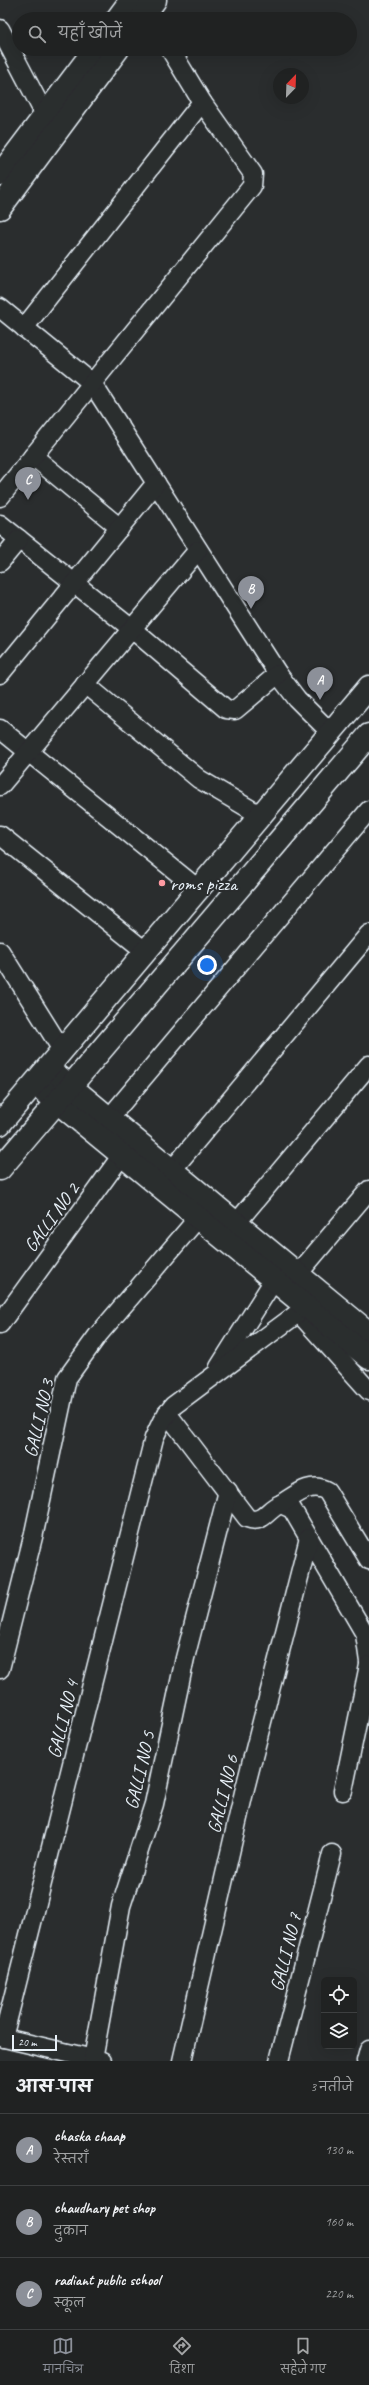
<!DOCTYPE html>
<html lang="hi">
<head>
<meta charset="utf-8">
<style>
	body { margin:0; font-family:Caveat,"Playpen Sans Deva",sans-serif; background:#282a2a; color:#f1f3f6 }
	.controls { position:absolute; right:12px; bottom:12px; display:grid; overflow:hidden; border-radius:6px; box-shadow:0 4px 16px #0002 }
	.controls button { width:36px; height:36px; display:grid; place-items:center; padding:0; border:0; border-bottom:1px solid #3d3f40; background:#202222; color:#f1f3f6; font:20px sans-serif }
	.compass { position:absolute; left:273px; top:68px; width:36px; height:36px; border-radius:50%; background:#202222; box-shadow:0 4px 16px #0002; rotate:23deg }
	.scale { position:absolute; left:12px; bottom:10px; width:45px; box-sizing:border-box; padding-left:4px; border:2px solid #e8f1f8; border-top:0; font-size:11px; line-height:14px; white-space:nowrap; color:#e8f1f8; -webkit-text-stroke:3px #2a2d2e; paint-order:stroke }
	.you { position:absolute; left:207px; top:965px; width:14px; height:14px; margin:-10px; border:3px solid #fff; border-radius:50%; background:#1a73e8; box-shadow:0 0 0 6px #1a73e833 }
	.badge { display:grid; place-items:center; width:26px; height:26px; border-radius:50%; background:#8c9099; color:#fff; font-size:13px; font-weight:700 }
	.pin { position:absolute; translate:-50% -33px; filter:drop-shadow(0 1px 2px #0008) }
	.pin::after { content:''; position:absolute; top:21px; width:14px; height:12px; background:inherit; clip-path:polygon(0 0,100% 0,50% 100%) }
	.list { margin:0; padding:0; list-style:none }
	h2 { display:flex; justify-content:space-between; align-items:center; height:52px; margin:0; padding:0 16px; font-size:17px }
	h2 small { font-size:13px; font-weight:400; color:#a2a4a5 }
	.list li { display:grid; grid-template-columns:26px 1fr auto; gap:12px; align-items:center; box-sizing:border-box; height:72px; padding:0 16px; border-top:1px solid #3d3f40 }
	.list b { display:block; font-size:15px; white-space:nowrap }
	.list p { margin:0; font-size:13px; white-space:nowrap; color:#a2a4a5 }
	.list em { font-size:13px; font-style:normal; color:#a2a4a5 }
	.icon { flex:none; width:22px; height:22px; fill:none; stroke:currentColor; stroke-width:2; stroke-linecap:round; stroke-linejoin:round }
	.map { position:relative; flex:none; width:369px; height:2061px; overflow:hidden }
	.search { position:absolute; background:#202222; box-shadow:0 4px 16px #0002; left:12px; right:12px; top:12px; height:44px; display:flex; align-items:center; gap:10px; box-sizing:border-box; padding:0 14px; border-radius:22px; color:#a2a4a5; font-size:15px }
	.sheet { height:268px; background:#202222 }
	nav { display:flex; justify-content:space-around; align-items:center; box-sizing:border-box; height:56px; border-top:1px solid #3d3f40; background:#202222; font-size:11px; color:#a2a4a5 }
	nav a { display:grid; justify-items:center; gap:2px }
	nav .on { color:#8c9099 }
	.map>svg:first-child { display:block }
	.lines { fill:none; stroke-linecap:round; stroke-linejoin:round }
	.street-casing { stroke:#e8f1f8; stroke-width:21 }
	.secondary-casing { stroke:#e8f1f8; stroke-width:25 }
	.street { stroke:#2a2d2e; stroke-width:18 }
	.secondary { stroke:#2a2d2e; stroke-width:22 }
	.poi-dot { fill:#ff9aa2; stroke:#2a2d2e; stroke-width:1.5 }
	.labels { text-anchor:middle; stroke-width:4; stroke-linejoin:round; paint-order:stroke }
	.poi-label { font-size:19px; fill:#e8f1f8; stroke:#2a2d2e; text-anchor:start }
	.street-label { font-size:19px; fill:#e8f1f8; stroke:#2a2d2e }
</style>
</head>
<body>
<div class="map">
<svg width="369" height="2061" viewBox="0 0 369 2061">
	<rect width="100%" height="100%" fill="#2a2d2e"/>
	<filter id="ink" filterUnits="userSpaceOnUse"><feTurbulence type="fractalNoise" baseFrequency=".025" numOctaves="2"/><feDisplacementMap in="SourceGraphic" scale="8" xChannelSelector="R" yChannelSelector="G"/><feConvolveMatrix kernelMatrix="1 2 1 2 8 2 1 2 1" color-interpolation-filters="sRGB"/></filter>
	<g filter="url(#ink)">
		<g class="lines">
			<!-- street casing -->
			<g class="street-casing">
				<g id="street">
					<path d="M0,29L46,117"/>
					<path d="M0,308L92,383L278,674L297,699L330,732"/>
					<path d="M24,328L202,102"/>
					<path d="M33,456L120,528"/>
					<path d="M0,497L252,186L253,174L202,102L170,49"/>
					<path d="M0,524L132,629L226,709L235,710L278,674"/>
					<path d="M0,562L19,539"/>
					<path d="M0,674L156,483"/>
					<path d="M85,684L199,779L260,815"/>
					<path d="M0,729L198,889"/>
					<path d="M0,786L198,550"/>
					<path d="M0,835L145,951"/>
					<path d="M0,951L62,1050"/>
					<path d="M100,1129L369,810"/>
					<path d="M172,1170L369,934"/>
					<path d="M228,1233L369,1065"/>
					<path d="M298,1274L369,1190"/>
					<path d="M299,1313L369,1391"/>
					<path d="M0,1324L122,1155"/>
					<path d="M219,1367L274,1280"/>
					<path d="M167,1413L247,1518C264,1525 267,1508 281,1504L292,1509L365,1634L369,1662"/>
					<path d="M281,1504C296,1495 310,1481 327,1491L369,1560"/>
					<path d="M0,1669L34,1533L67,1378L98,1335L198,1218"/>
					<path d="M343,1791L369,1665"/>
					<path d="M0,2037L102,2061"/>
					<path d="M3,2038L154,1438L162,1421L173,1406L317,1299"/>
					<path d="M93,2059L121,1906L154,1804L185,1658L228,1491"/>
					<path d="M182,2061L244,1792L309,1538"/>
					<path d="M279,2061L332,1854"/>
					<path d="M366,2061L369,2050"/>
				</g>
			</g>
			<!-- secondary casing -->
			<g class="secondary-casing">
				<g id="secondary">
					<path d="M117,19L131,0"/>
					<path d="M141,19L155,0"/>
					<path d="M0,175L95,49"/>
					<path d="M0,208L118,49"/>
					<path d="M58,1076L369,1333"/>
					<path d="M45,1092L369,1358"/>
					<path d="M0,1124L369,687"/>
					<path d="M0,1169L369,735"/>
				</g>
			</g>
			<!-- street -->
			<use href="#street" class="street"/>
			<!-- secondary -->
			<use href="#secondary" class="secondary"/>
		</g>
	</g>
	<!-- markers -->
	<circle class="poi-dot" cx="162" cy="883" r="4"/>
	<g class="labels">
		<!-- poi labels -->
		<g class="poi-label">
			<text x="170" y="890">roms pizza</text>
		</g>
		<!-- street labels -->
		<g class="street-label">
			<text transform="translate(51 1217) rotate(-54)" y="7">GALLI NO 2</text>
			<text transform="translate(38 1418) rotate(-77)" y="7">GALLI NO 3</text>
			<text transform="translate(62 1719) rotate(-76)" y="7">GALLI NO 4</text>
			<text transform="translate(139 1770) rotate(-77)" y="7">GALLI NO 5</text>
			<text transform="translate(222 1794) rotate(-76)" y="7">GALLI NO 6</text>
			<text transform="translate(285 1952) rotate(-76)" y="7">GALLI NO 7</text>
		</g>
	</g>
</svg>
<div class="controls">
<button><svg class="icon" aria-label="locate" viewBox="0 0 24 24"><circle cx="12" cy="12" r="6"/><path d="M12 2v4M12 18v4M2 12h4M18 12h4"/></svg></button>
<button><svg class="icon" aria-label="layers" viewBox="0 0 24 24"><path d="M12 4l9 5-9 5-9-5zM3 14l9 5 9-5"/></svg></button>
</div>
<svg class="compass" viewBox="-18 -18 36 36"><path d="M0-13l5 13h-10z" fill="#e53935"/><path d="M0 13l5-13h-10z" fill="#a2a4a5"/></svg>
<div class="scale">20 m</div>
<div class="you"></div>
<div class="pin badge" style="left:320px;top:700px">A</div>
<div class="pin badge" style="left:251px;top:609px">B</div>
<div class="pin badge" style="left:28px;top:500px">C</div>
<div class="search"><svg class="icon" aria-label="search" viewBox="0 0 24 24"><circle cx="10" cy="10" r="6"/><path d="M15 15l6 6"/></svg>यहाँ खोजें</div>
</div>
<section class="sheet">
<h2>आस-पास<small>3 नतीजे</small></h2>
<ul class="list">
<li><span class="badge">A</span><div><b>chaska chaap</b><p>रेस्तराँ</p></div><em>130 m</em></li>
<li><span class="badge">B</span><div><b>chaudhary pet shop</b><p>दुकान</p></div><em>160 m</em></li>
<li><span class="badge">C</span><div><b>radiant public school</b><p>स्कूल</p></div><em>220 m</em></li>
</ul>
</section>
<nav>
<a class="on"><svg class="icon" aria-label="map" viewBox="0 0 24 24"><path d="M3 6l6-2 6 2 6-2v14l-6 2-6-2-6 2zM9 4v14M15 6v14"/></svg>मानचित्र</a>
<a><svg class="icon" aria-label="directions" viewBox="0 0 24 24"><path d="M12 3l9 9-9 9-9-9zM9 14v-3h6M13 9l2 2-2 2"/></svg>दिशा</a>
<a><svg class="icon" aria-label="saved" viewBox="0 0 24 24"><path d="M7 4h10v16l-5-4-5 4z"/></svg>सहेजे गए</a>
</nav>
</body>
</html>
